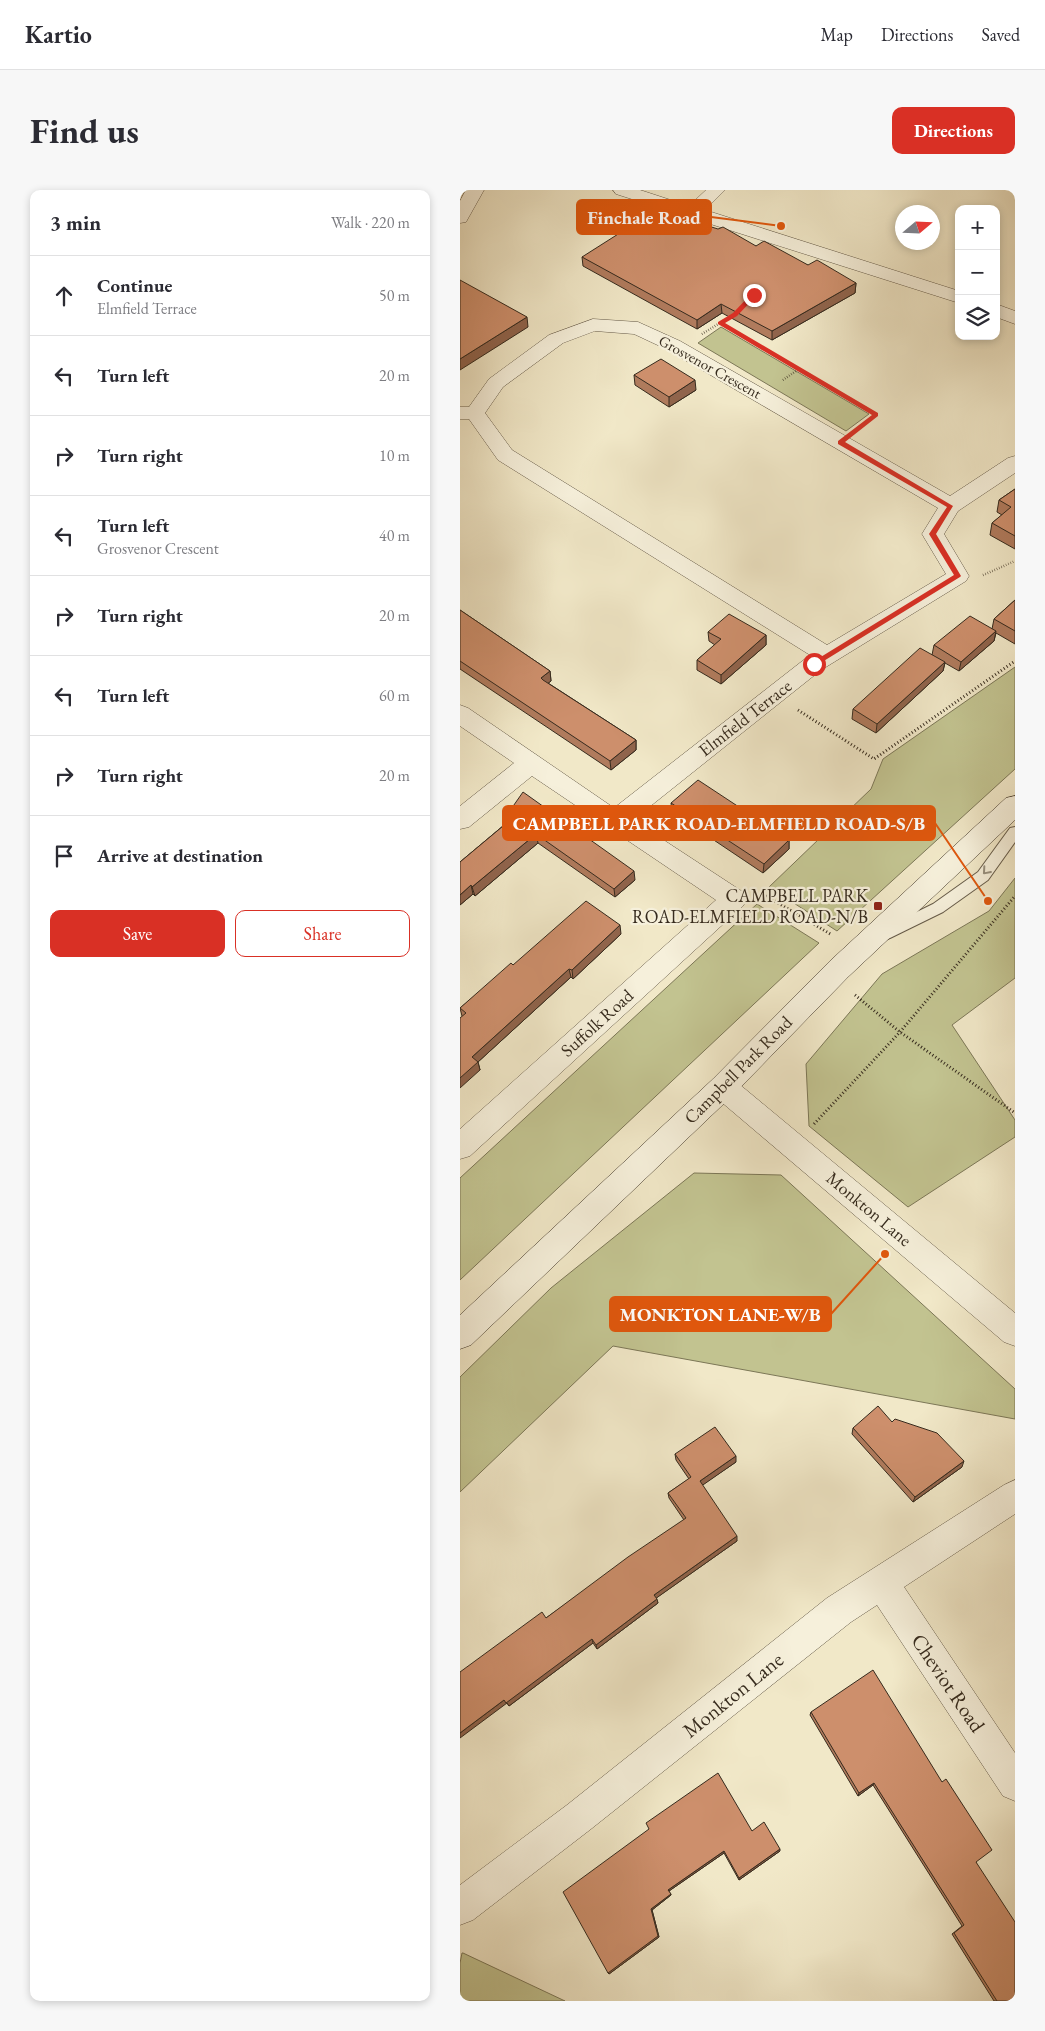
<!DOCTYPE html>
<html lang="en">
<head>
<meta charset="utf-8">
<style>
	body { margin:0; font-family:"EB Garamond",serif; background:#f7f7f7; color:#2b2b33 }
	.controls { position:absolute; right:15px; top:15px; display:grid; overflow:hidden; border-radius:10px; box-shadow:0 2px 8px #0003 }
	.controls button { width:45px; height:45px; display:grid; place-items:center; padding:0; border:0; border-bottom:1px solid #e1e1e2; background:#fff; color:#2b2b33; font:25px sans-serif }
	.compass { position:absolute; left:435px; top:15px; width:45px; height:45px; border-radius:50%; background:#fff; box-shadow:0 2px 8px #0003; rotate:71deg }
	.stop { position:absolute; width:15px; height:15px; margin:-11px; border:4px solid #d93025; border-radius:50%; background:#fff }
	.stop.end { background:#d93025; border-color:#fff; box-shadow:0 1px 5px #0008 }
	.list { margin:0; padding:0; list-style:none }
	h2 { display:flex; justify-content:space-between; align-items:center; height:65px; margin:0; padding:0 20px; font-size:21px }
	h2 small { font-size:16px; font-weight:400; color:#7c7c81 }
	.list li { display:grid; grid-template-columns:32px 1fr auto; gap:15px; align-items:center; box-sizing:border-box; height:80px; padding:0 20px; border-top:1px solid #e1e1e2 }
	.list b { display:block; font-size:19px; white-space:nowrap }
	.list p { margin:0; font-size:16px; white-space:nowrap; color:#7c7c81 }
	.list em { font-size:16px; font-style:normal; color:#7c7c81 }
	.actions { display:flex; gap:10px; padding:15px 20px }
	.actions a { flex:1; padding:11px 0; border:1px solid #d93025; border-radius:10px; text-align:center; font-size:18px; color:#d93025 }
	.actions .main { background:#d93025; color:#fff }
	.icon { flex:none; width:28px; height:28px; fill:none; stroke:currentColor; stroke-width:2; stroke-linecap:round; stroke-linejoin:round }
	.map { position:relative; flex:none; width:555px; height:1811px; overflow:hidden; border-radius:10px }
	header { display:flex; align-items:center; gap:30px; box-sizing:border-box; height:70px; padding:0 25px; background:#fff; border-bottom:1px solid #e1e1e2 }
	header strong { font-size:24px }
	nav { display:flex; gap:28px; margin-inline-start:auto; font-size:18px }
	.intro { display:flex; align-items:center; justify-content:space-between; box-sizing:border-box; height:120px; padding:0 30px }
	h1 { margin:0; font-size:35px }
	.button { padding:12px 22px; border-radius:10px; background:#d93025; color:#fff; font-size:18px; font-weight:700 }
	main { display:flex; gap:30px; padding:0 30px }
	aside { flex:1; background:#fff; border-radius:10px; box-shadow:0 2px 8px #0003 }
	.map>svg:first-child { display:block }
	.green { fill:#c2c390; stroke:#7c7757 }
	.lines { fill:none; stroke-linecap:round; stroke-linejoin:round }
	.lane-casing { stroke:#655a48; stroke-width:2 }
	.street-casing { stroke:#655a48; stroke-width:1 }
	.secondary-casing { stroke:#362b1e; stroke-width:1 }
	.path-far1 { stroke:#362b1e; stroke-width:2.5; stroke-dasharray:0.5 2; stroke-linecap:butt }
	.path { stroke:#362b1e; stroke-width:3; stroke-dasharray:1 2.5; stroke-linecap:butt }
	.lane { fill:#f6f0db; fill-rule:evenodd }
	.street { fill:#f6f0db; fill-rule:evenodd }
	.secondary { fill:#f6f0db; fill-rule:evenodd }
	.wall { fill:#b07b5d; stroke:#362b1e }
	.shaded-wall { fill:#90644c; stroke:#362b1e }
	.building { fill:#cd8f6c; stroke:#362b1e }
	.oneway { stroke:#968e7c }
	.route { fill:#d93025 }
	.poi-dot { fill:#8f2418; stroke:#f6f0db; stroke-width:2 }
	.labels { text-anchor:middle; stroke-width:4.5; stroke-linejoin:round; paint-order:stroke }
	.far-street-label { font-size:15px; fill:#362b1e; stroke:#f6f0db }
	.street-label { font-size:18px; fill:#362b1e; stroke:#f6f0db }
	.poi-label { font-size:18px; fill:#362b1e; stroke:#f6f0db; text-anchor:end }
	.near-street-label { font-size:21px; fill:#362b1e; stroke:#f6f0db }
	.leader { fill:none; stroke:#df570d; stroke-width:2 }
	.callout-dot { fill:#df570d; stroke:#f6f0db; stroke-width:2 }
	.callout { fill:#df570d; stroke:#df570d; stroke-width:2 }
	.callout-label { font-size:19px; text-anchor:middle; font-weight:bold; fill:#fff }
</style>
</head>
<body>
<header>
<strong>Kartio</strong>
<nav><a>Map</a><a>Directions</a><a>Saved</a></nav>
</header>
<div class="intro"><h1>Find us</h1><a class="button">Directions</a></div>
<main>
<aside>
<h2>3 min<small>Walk · 220 m</small></h2>
<ul class="list">
<li><svg class="icon" aria-label="ahead" viewBox="0 0 24 24"><path d="M12 20V5M6 11l6-6 6 6"/></svg><div><b>Continue</b><p>Elmfield Terrace</p></div><em>50 m</em></li>
<li><svg class="icon" aria-label="left" viewBox="0 0 24 24"><path d="M17 20v-9H6M10 6l-5 5 5 5"/></svg><div><b>Turn left</b></div><em>20 m</em></li>
<li><svg class="icon" aria-label="right" viewBox="0 0 24 24"><path d="M7 20v-9h11M14 6l5 5-5 5"/></svg><div><b>Turn right</b></div><em>10 m</em></li>
<li><svg class="icon" aria-label="left" viewBox="0 0 24 24"><path d="M17 20v-9H6M10 6l-5 5 5 5"/></svg><div><b>Turn left</b><p>Grosvenor Crescent</p></div><em>40 m</em></li>
<li><svg class="icon" aria-label="right" viewBox="0 0 24 24"><path d="M7 20v-9h11M14 6l5 5-5 5"/></svg><div><b>Turn right</b></div><em>20 m</em></li>
<li><svg class="icon" aria-label="left" viewBox="0 0 24 24"><path d="M17 20v-9H6M10 6l-5 5 5 5"/></svg><div><b>Turn left</b></div><em>60 m</em></li>
<li><svg class="icon" aria-label="right" viewBox="0 0 24 24"><path d="M7 20v-9h11M14 6l5 5-5 5"/></svg><div><b>Turn right</b></div><em>20 m</em></li>
<li><svg class="icon" aria-label="arrive" viewBox="0 0 24 24"><path d="M6 21V4h12l-3 4 3 4H6"/></svg><div><b>Arrive at destination</b></div></li>
</ul>
<div class="actions"><a class="main">Save</a><a>Share</a></div>
</aside>
<div class="map">
<svg width="555" height="1811" viewBox="0 0 555 1811">
	<rect width="100%" height="100%" fill="#f1e8c8"/>
	<filter id="stains"><feTurbulence type="fractalNoise" baseFrequency=".004" numOctaves="4"/><feColorMatrix values="0 0 0 0 .2 0 0 0 0 .09 0 0 0 0 .02 0 0 0 .5 -.17"/></filter>
	<radialGradient id="worn" r=".72"><stop offset=".6" stop-color="#630" stop-opacity="0"/><stop offset="1" stop-color="#630" stop-opacity=".3"/></radialGradient>
	<!-- green -->
	<g class="green">
		<path d="M261,137L409,224L386,241L238,153Z"/>
		<path d="M555,477V579L377,741L309,697L411,599L423,569Z"/>
		<path d="M555,688V788L492,835L555,930V947L448,1017L349,936L346,874L422,784L529,721Z"/>
		<path d="M297,714L359,753L0,1090V988Z"/>
		<path d="M234,983L321,985L555,1199V1229L153,1156L0,1302V1187L91,1098Z"/>
		<path d="M2,1763H3L105,1811H0V1773Z"/>
	</g>
	<g class="lines">
		<!-- lane casing -->
		<g class="lane-casing">
			<path id="lane" d="M555,637V652L528,690L483,722L430,748L425,750L420,748L418,744L420,740L473,714L518,682L550,638Z"/>
		</g>
		<!-- street casing -->
		<g class="street-casing">
			<g id="street">
				<path d="M6,0H24L6,32L0,33V11Z"/>
				<path d="M153,0H180L229,16L246,0H265L245,20L499,101V113L156,4Z"/>
				<path d="M536,114L555,121V134L536,127Z"/>
				<path d="M133,129L178,132L220,151L490,306L548,268L555,266V283L498,321L484,344L509,386L506,391L361,480L173,630L283,702L287,709L283,716L10,966L0,969V939L256,710L72,586L9,637L0,639V616L54,573L0,536V515L8,518L154,618L350,465L38,270L9,229H0V217H9L29,189L89,145ZM135,141L174,144L206,159L478,318L462,344L486,384L367,455L52,260L25,223L43,197L103,153Z"/>
				<path d="M263,885L273,889L555,1123V1156L544,1152L253,905L249,897L253,889Z"/>
				<path d="M555,1290V1324L444,1397L555,1563V1611L543,1606L417,1415L391,1432L131,1639L13,1730L0,1735V1695L107,1615L367,1408L544,1295Z"/>
			</g>
		</g>
		<!-- secondary casing -->
		<g class="secondary-casing">
			<path id="secondary" d="M555,606V630L388,787L273,905L11,1155L0,1159V1125L253,889L370,771L546,608Z"/>
		</g>
		<!-- path-far1 -->
		<g class="path-far1">
			<path d="M261,133L416,224L403,235"/>
			<path d="M242,144L273,125"/>
			<path d="M323,190L339,179"/>
			<path d="M523,385L555,371"/>
		</g>
		<!-- path -->
		<g class="path">
			<path d="M338,520L414,569L555,471"/>
			<path d="M303,704L372,745"/>
			<path d="M395,805L440,842L555,923"/>
			<path d="M354,934L440,842L555,706"/>
		</g>
		<!-- lane -->
		<use href="#lane" class="lane"/>
		<!-- street -->
		<use href="#street" class="street"/>
		<!-- secondary -->
		<use href="#secondary" class="secondary"/>
	</g>
	<!-- wall -->
	<g class="wall">
		<path d="M296,56L396,93L395,103L312,150L262,123L237,139L123,76L122,67Z"/>
		<path d="M174,185L236,200L209,217L175,195Z"/>
		<path d="M555,299V359L530,345L532,333L542,325L537,322L539,310Z"/>
		<path d="M555,410V454L536,443L534,451L499,481L485,473L483,481L416,543L392,529L393,519L472,465L474,455L532,439L534,429Z"/>
		<path d="M0,420L90,481L91,491L88,493L176,550V560L151,580L0,479Z"/>
		<path d="M248,442L306,445V455L261,494L237,480V470L255,455L249,451Z"/>
		<path d="M211,613L329,650V659L303,683L212,622Z"/>
		<path d="M49,622L175,690L155,707L78,653L15,706L13,704L0,715V672L50,630Z"/>
		<path d="M161,744L113,789L111,787L18,872L20,880L2,826L0,818L53,775Z"/>
		<path d="M432,1232L502,1277L453,1312L392,1244L393,1238Z"/>
		<path d="M215,1264L276,1272L242,1295L277,1351L196,1408L198,1413L137,1459L133,1453L49,1516L47,1513L86,1428L224,1330L209,1308L208,1303L229,1289L216,1270Z"/>
		<path d="M351,1522L516,1672L555,1811H534L492,1744L502,1736L413,1595L398,1606L350,1525Z"/>
		<path d="M189,1640L292,1641L320,1661L279,1690L264,1663L209,1701L211,1705L192,1720L199,1747L149,1784L148,1783Z"/>
	</g>
	<!-- shaded-wall -->
	<g class="shaded-wall">
		<path d="M396,93L395,103L312,150V141Z"/>
		<path d="M261,114L262,123L237,139V130Z"/>
		<path d="M67,127L68,137L0,180V169Z"/>
		<path d="M235,190L236,200L209,217V207Z"/>
		<path d="M536,441L534,451L499,481L501,472Z"/>
		<path d="M306,445V455L261,494V485Z"/>
		<path d="M485,472L483,481L416,543L417,534Z"/>
		<path d="M90,481L91,491L82,498L81,488Z"/>
		<path d="M176,550V560L151,580L150,571Z"/>
		<path d="M76,644L78,653L15,706L12,697Z"/>
		<path d="M329,650V659L303,683L304,674Z"/>
		<path d="M174,681L175,690L155,707L154,699Z"/>
		<path d="M11,695L13,704L0,715V705Z"/>
		<path d="M160,735L161,744L113,789L112,780Z"/>
		<path d="M109,779L111,787L18,872L20,880L0,898V888L12,867Z"/>
		<path d="M276,1266V1272L240,1297V1291Z"/>
		<path d="M504,1271L502,1277L453,1312L455,1307Z"/>
		<path d="M277,1346V1351L195,1409L194,1405Z"/>
		<path d="M197,1409L198,1413L137,1459L136,1455Z"/>
		<path d="M132,1449L133,1453L49,1516L47,1513L0,1548V1543L44,1510Z"/>
		<path d="M414,1593L413,1595L398,1606L399,1603Z"/>
		<path d="M320,1659V1661L279,1690V1688Z"/>
		<path d="M264,1661V1663L209,1701L208,1700Z"/>
		<path d="M211,1704V1705L192,1720L199,1747L149,1784L148,1783L191,1719Z"/>
	</g>
	<!-- building -->
	<g class="building">
		<path d="M196,20L258,39L263,37L296,56L304,51L348,75L357,70L396,93L312,141L261,114L237,130L122,67Z"/>
		<path d="M0,90L67,127L0,169Z"/>
		<path d="M201,169L235,190L209,207L174,185Z"/>
		<path d="M555,299V346L532,333L551,317L539,310Z"/>
		<path d="M555,410V441L534,429Z"/>
		<path d="M0,420L90,481L81,488L83,490L176,550L150,571L0,471Z"/>
		<path d="M269,424L306,445L261,485L237,470L261,449L248,442Z"/>
		<path d="M510,426L536,441L501,472L474,455Z"/>
		<path d="M460,458L485,472L417,534L393,519Z"/>
		<path d="M238,590L329,650L304,674L211,613Z"/>
		<path d="M63,602L174,681L154,699L76,644L12,697L11,695L0,705V672L55,626L49,622Z"/>
		<path d="M126,711L160,735L112,780L109,779L12,867L18,872L0,888V828L6,823L0,818L51,773L53,775Z"/>
		<path d="M418,1216L432,1232L435,1229L477,1243L504,1271L455,1307L393,1238Z"/>
		<path d="M255,1237L276,1266L240,1291L277,1346L194,1405L197,1409L136,1455L132,1449L46,1513L44,1510L0,1543V1482L82,1422L86,1428L168,1367L226,1328L208,1303L231,1287L215,1264Z"/>
		<path d="M413,1480L482,1592L486,1589L532,1660L516,1672L555,1732V1811H537L494,1743L504,1735L414,1593L399,1603L351,1522Z"/>
		<path d="M258,1583L292,1641L304,1632L320,1659L279,1688L264,1661L208,1700L211,1704L191,1719L198,1746L148,1783L103,1702L189,1639L186,1633Z"/>
	</g>
	<!-- one-way arrows -->
	<defs><path id="oneway-chevron" d="M-2-3.5L2.5 0L-2 3.5" fill="none" stroke-width="1.6" stroke-linecap="round" stroke-linejoin="round" transform="scale(1.25)"/></defs>
	<use class="oneway" href="#oneway-chevron" transform="translate(526 681) rotate(131)"/>
	<!-- route -->
	<path class="route" d="M292,103L297,105L277,126L265,133L418,223V226L385,252L493,316L476,344L501,386L500,387L354,477L350,474L351,473L494,385L469,344L487,317L378,254V251L412,225L258,134V132L273,123Z"/>
	<!-- markers -->
	<rect class="poi-dot" x="413" y="711" width="10" height="10" rx="2.5"/>
	<g class="labels">
		<!-- far-street labels -->
		<g class="far-street-label">
			<text transform="translate(250 177) rotate(29)" y="5">Grosvenor Crescent</text>
		</g>
		<!-- street labels -->
		<g class="street-label">
			<text transform="translate(285 528) rotate(-38)" y="6">Elmfield Terrace</text>
			<text transform="translate(137 833) rotate(-42)" y="6">Suffolk Road</text>
			<text transform="translate(278 880) rotate(-45)" y="6">Campbell Park Road</text>
			<text transform="translate(409 1019) rotate(40)" y="6">Monkton Lane</text>
		</g>
		<!-- poi labels -->
		<g class="poi-label">
			<text x="408" y="712">CAMPBELL PARK<tspan x="408" dy="21">ROAD-ELMFIELD ROAD-N/B</tspan></text>
		</g>
		<!-- near-street labels -->
		<g class="near-street-label">
			<text transform="translate(488 1493) rotate(56)" y="7">Cheviot Road</text>
			<text transform="translate(273 1505) rotate(-39)" y="7">Monkton Lane</text>
		</g>
	</g>
	<!-- callouts -->
	<path class="leader" d="M321 36L251 27M528 711L475 633M425 1064L371 1124"/>
	<g class="callout-dot">
		<circle cx="321" cy="36" r="5"/>
		<circle cx="528" cy="711" r="5"/>
		<circle cx="425" cy="1064" r="5"/>
	</g>
	<g class="callout">
		<rect x="117" y="10" width="134" height="34" rx="5"/>
		<rect x="43" y="616" width="432" height="34" rx="5"/>
		<rect x="150" y="1107" width="221" height="34" rx="5"/>
	</g>
	<g class="callout-label">
		<text x="184" y="34">Finchale Road</text>
		<text x="259" y="640">CAMPBELL PARK ROAD-ELMFIELD ROAD-S/B</text>
		<text x="260" y="1131">MONKTON LANE-W/B</text>
	</g>
	<rect width="100%" height="100%" filter="url(#stains)"/>
	<rect width="100%" height="100%" fill="url(#worn)"/>
</svg>
<div class="controls">
<button>+</button>
<button>−</button>
<button><svg class="icon" aria-label="layers" viewBox="0 0 24 24"><path d="M12 4l9 5-9 5-9-5zM3 14l9 5 9-5"/></svg></button>
</div>
<svg class="compass" viewBox="-18 -18 36 36"><path d="M0-13l5 13h-10z" fill="#e53935"/><path d="M0 13l5-13h-10z" fill="#7c7c81"/></svg>
<div class="stop" style="left:354px;top:474px"></div>
<div class="stop end" style="left:294px;top:105px"></div>
</div>
</main>
</body>
</html>
